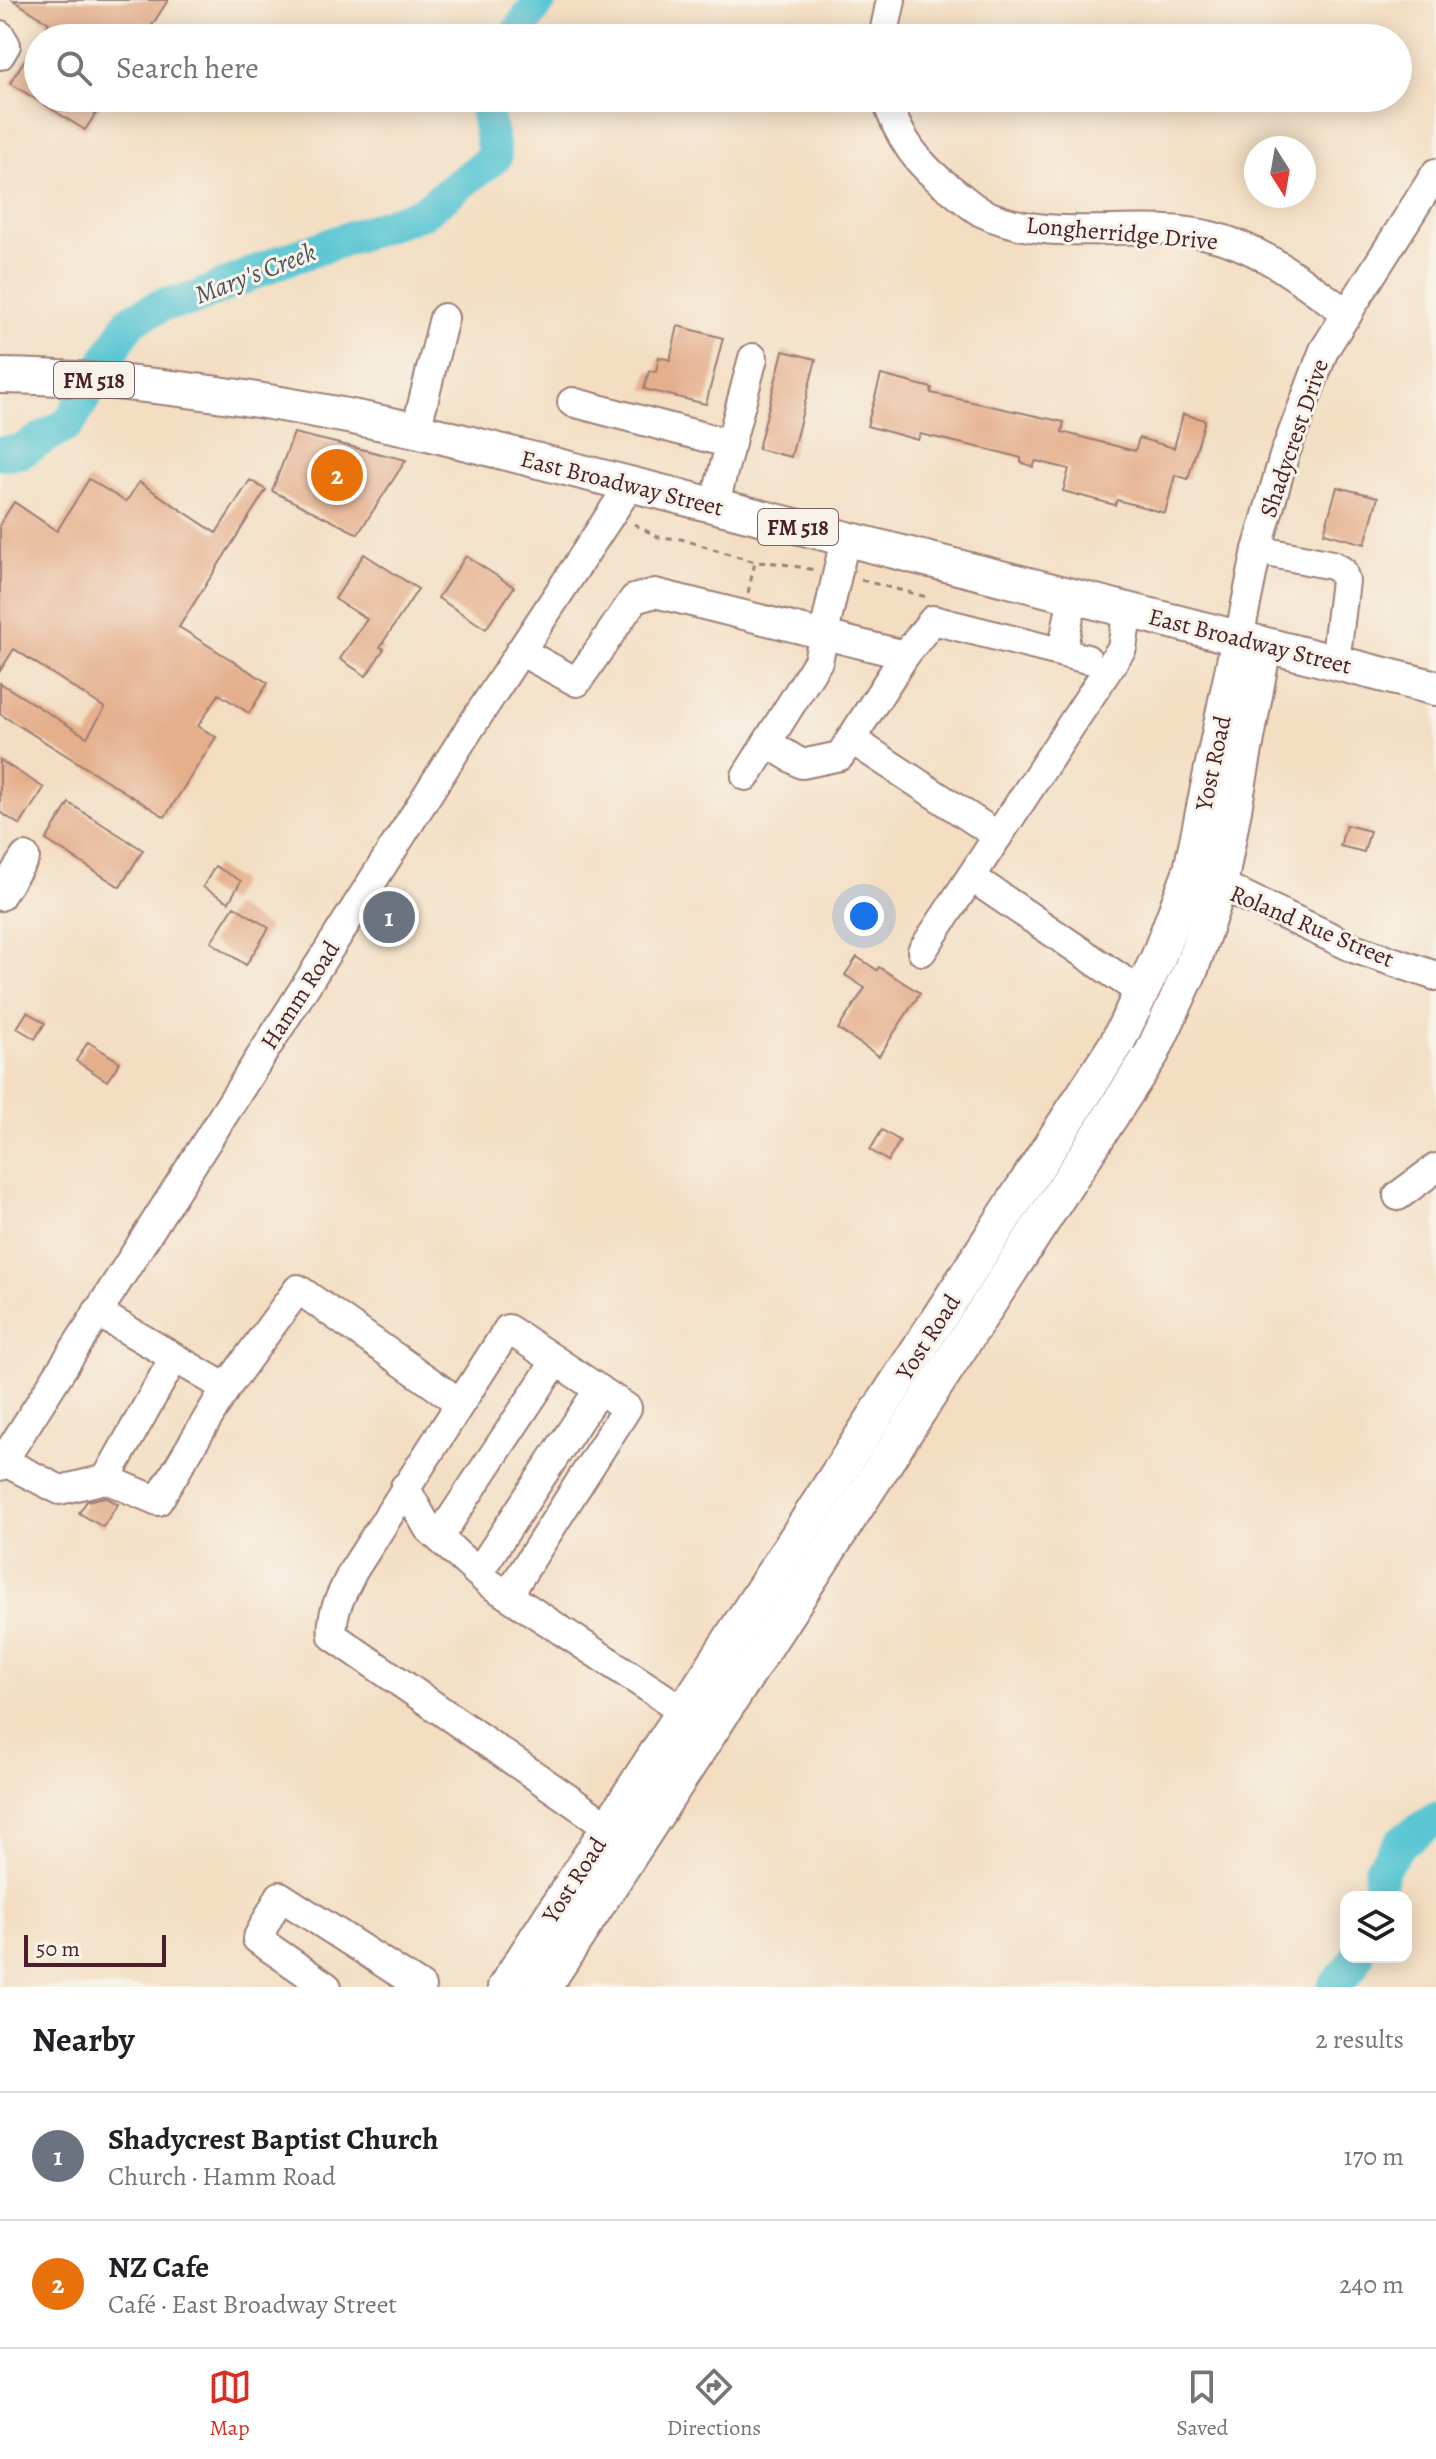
<!DOCTYPE html>
<html lang="en">
<head>
<meta charset="utf-8">
<style>
	body { margin:0; font-family:Alegreya,serif; background:#f2f2f2; color:#202124 }
	.controls { position:absolute; right:24px; bottom:24px; display:grid; overflow:hidden; border-radius:16px; box-shadow:0 4px 20px #0003 }
	.controls button { width:72px; height:72px; display:grid; place-items:center; padding:0; border:0; border-bottom:2px solid #e0e0e0; background:#fff; color:#202124; font:40px sans-serif }
	.compass { position:absolute; left:1244px; top:136px; width:72px; height:72px; border-radius:50%; background:#fff; box-shadow:0 4px 20px #0003; rotate:169deg }
	.scale { position:absolute; left:24px; bottom:20px; width:142px; box-sizing:border-box; padding-left:8px; border:4px solid #4a1f2b; border-top:0; font-size:22px; line-height:28px; white-space:nowrap; color:#4a1f2b; -webkit-text-stroke:6px #f7f3e8; paint-order:stroke }
	.you { position:absolute; left:864px; top:916px; width:28px; height:28px; margin:-20px; border:6px solid #fff; border-radius:50%; background:#1a73e8; box-shadow:0 0 0 12px #1a73e833 }
	.badge { display:grid; place-items:center; width:52px; height:52px; border-radius:50%; background:#d93025; color:#fff; font-size:26px; font-weight:700 }
	.pin { position:absolute; translate:-50% -50%; border:4px solid #fff; box-shadow:0 2px 8px #0006 }
	.list { margin:0; padding:0; list-style:none }
	h2 { display:flex; justify-content:space-between; align-items:center; height:104px; margin:0; padding:0 32px; font-size:34px }
	h2 small { font-size:26px; font-weight:400; color:#757577 }
	.list li { display:grid; grid-template-columns:52px 1fr auto; gap:24px; align-items:center; box-sizing:border-box; height:128px; padding:0 32px; border-top:2px solid #e0e0e0 }
	.list b { display:block; font-size:30px; white-space:nowrap }
	.list p { margin:0; font-size:26px; white-space:nowrap; color:#757577 }
	.list em { font-size:26px; font-style:normal; color:#757577 }
	.icon { flex:none; width:44px; height:44px; fill:none; stroke:currentColor; stroke-width:2; stroke-linecap:round; stroke-linejoin:round }
	.map { position:relative; flex:none; width:1436px; height:1987px; overflow:hidden }
	.search { position:absolute; background:#fff; box-shadow:0 4px 20px #0003; left:24px; right:24px; top:24px; height:88px; display:flex; align-items:center; gap:20px; box-sizing:border-box; padding:0 28px; border-radius:44px; color:#757577; font-size:30px }
	.sheet { height:360px; background:#fff }
	nav { display:flex; justify-content:space-around; align-items:center; box-sizing:border-box; height:112px; border-top:2px solid #e0e0e0; background:#fff; font-size:22px; color:#757577 }
	nav a { display:grid; justify-items:center; gap:4px }
	nav .on { color:#d93025 }
	.map>svg:first-child { display:block }
	.lines { fill:none; stroke-linecap:round; stroke-linejoin:round }
	.river { stroke:#5ac6d3; stroke-width:34 }
	.building { fill:#e5af8c }
	.minor-casing { stroke:#9e7e76; stroke-width:32 }
	.major-casing { stroke:#9e7e76; stroke-width:38 }
	.path { stroke:#9e7e76; stroke-width:3; stroke-dasharray:6 6; stroke-linecap:butt }
	.minor { stroke:#fff; stroke-width:28 }
	.major { stroke:#fff; stroke-width:34 }
	.labels { text-anchor:middle; stroke-width:6; stroke-linejoin:round; paint-order:stroke }
	.shield { fill:#f7f3e8; stroke:#7e5f64; stroke-width:2 }
	.shield-label { font-size:22px; font-weight:bold; fill:#4a1f2b }
	.street-label { font-size:24px; fill:#4a1f2b; stroke:#f7f3e8 }
	.water-label { font-size:26px; font-style:italic; fill:#4f515d; stroke:#f7f3e8 }
</style>
</head>
<body>
<div class="map">
<svg width="1436" height="1987" viewBox="0 0 1436 1987">
	<rect width="100%" height="100%" fill="#f7f3e8"/>
	<filter id="ink" filterUnits="userSpaceOnUse"><feTurbulence type="fractalNoise" baseFrequency=".0125" numOctaves="2"/><feDisplacementMap in="SourceGraphic" scale="16" xChannelSelector="R" yChannelSelector="G"/><feConvolveMatrix kernelMatrix="1 2 1 2 8 2 1 2 1" color-interpolation-filters="sRGB"/></filter>
	<filter id="wash" filterUnits="userSpaceOnUse"><feTurbulence type="fractalNoise" baseFrequency=".006" numOctaves="4" result="noise"/><feDisplacementMap in="SourceGraphic" scale="32" xChannelSelector="R" yChannelSelector="G"/><feGaussianBlur stdDeviation="1.8" result="paint"/><feColorMatrix in="noise" values="0 0 0 0 0 0 0 0 0 0 0 0 0 0 0 0 0 1.4 0 .05"/><feComposite in="paint" operator="in"/></filter>
	<g filter="url(#wash)">
		<rect width="100%" height="100%" fill="#f3dec2"/>
		<g class="lines">
			<!-- river -->
			<g class="river">
				<path d="M514,38L540,0"/>
				<path d="M0,453L20,452L69,423L130,321L164,304L191,300L279,262L422,213L495,157L484,98"/>
				<path d="M1379,1897L1381,1869L1401,1842L1436,1819"/>
				<path d="M1334,1987L1352,1966L1357,1957"/>
			</g>
		</g>
		<g id="blocks">
			<!-- building -->
			<g class="building">
				<path d="M13,0H168L144,38H39L49,23Z"/>
				<path d="M38,39V98H106L85,130L10,83Z"/>
				<path d="M678,326L723,338L706,404L644,389L649,371L656,372L659,357L670,360Z"/>
				<path d="M783,351L816,359L791,457L758,449Z"/>
				<path d="M881,375L932,388L931,393L1064,422L1062,432L1135,451L1139,438L1174,448L1183,414L1205,420L1188,479L1175,475L1165,513L1117,500L1115,505L1063,491L1069,469L1036,461L1033,467L1021,462V458L1003,453L920,434L918,440L867,426Z"/>
				<path d="M294,433L406,460L358,534L272,491Z"/>
				<path d="M89,479L126,502L139,482L216,533L250,480L266,490L179,627L268,683L249,713L219,694L198,726L216,737L165,817L0,714V683L87,737L105,708L14,649L0,671V524L14,502L57,531Z"/>
				<path d="M1337,487L1378,497L1365,544L1324,533Z"/>
				<path d="M364,554L418,589L380,647L384,649L366,676L340,659L367,619L335,599Z"/>
				<path d="M466,556L514,587L486,629L438,598Z"/>
				<path d="M0,760L44,788L20,825L0,812Z"/>
				<path d="M69,803L143,850L120,887L46,840Z"/>
				<path d="M1346,825L1370,831L1364,852L1340,846Z"/>
				<path d="M215,866L241,881L229,902L203,887Z"/>
				<path d="M234,906L269,928L246,965L211,942Z"/>
				<path d="M857,957L877,970L879,967L920,993L879,1056L838,1029L865,988L845,975Z"/>
				<path d="M27,1012L45,1023L35,1039L17,1028Z"/>
				<path d="M88,1042L120,1062L107,1081L76,1061Z"/>
				<path d="M882,1130L900,1141L888,1161L870,1150Z"/>
				<path d="M105,1497L118,1504L103,1527L79,1513L87,1501Z"/>
			</g>
		</g>
	</g>
	<g filter="url(#ink)">
		<use href="#blocks" fill-opacity="0" stroke="#9e7e76" stroke-width="2"/>
		<g class="lines">
			<!-- minor casing -->
			<g class="minor-casing">
				<g id="minor">
					<path d="M0,35L6,45L0,55"/>
					<path d="M883,38L891,0"/>
					<path d="M886,98C898,137 918,166 952,190C961,197 971,206 981,212C1052,247 1136,218 1211,236C1263,248 1305,284 1348,314"/>
					<path d="M572,402L731,444"/>
					<path d="M416,430L444,318"/>
					<path d="M714,506L753,358"/>
					<path d="M1257,550L1332,565L1342,571L1345,581L1335,663"/>
					<path d="M1239,638L1257,550L1284,456L1324,350L1436,173"/>
					<path d="M520,651L577,682L634,599L655,593L905,655"/>
					<path d="M1062,652L1073,596"/>
					<path d="M851,739L998,836"/>
					<path d="M767,743L802,764L840,756L905,655L933,620L1087,659"/>
					<path d="M746,776L818,661L845,539"/>
					<path d="M1202,876L1356,949L1436,976"/>
					<path d="M971,877L1142,993"/>
					<path d="M0,896L25,857"/>
					<path d="M922,951L1122,648L1128,610"/>
					<path d="M1398,1196L1436,1168"/>
					<path d="M97,1312L226,1388L298,1289L460,1403"/>
					<path d="M174,1358L106,1479L158,1501L226,1388"/>
					<path d="M3,1461L60,1490L106,1479"/>
					<path d="M0,1466L466,734L630,485"/>
					<path d="M405,1487L428,1528L489,1583L684,1711"/>
					<path d="M439,1537L556,1361"/>
					<path d="M478,1573L599,1389"/>
					<path d="M508,1595L627,1408L508,1329L353,1571C343,1592 330,1612 333,1636L609,1827"/>
					<path d="M327,1987L257,1939L280,1896L421,1987"/>
				</g>
			</g>
			<!-- major casing -->
			<g class="major-casing">
				<g id="major">
					<path d="M0,376C141,378 279,401 416,430L1436,688"/>
					<path d="M505,1987L1117,1043L1158,958L1191,870L1239,638"/>
					<path d="M544,1987L1152,1053L1191,969L1220,885L1264,646"/>
				</g>
			</g>
			<!-- path -->
			<g class="path">
				<path d="M634,524L658,537L681,539L755,562L778,563L815,570"/>
				<path d="M861,580L927,597"/>
				<path d="M748,593L755,562"/>
			</g>
			<!-- minor -->
			<use href="#minor" class="minor"/>
			<!-- major -->
			<use href="#major" class="major"/>
		</g>
	</g>
	<g class="labels">
		<!-- shield labels -->
		<g class="shield">
			<rect x="54" y="362" width="80" height="36" rx="6"/>
			<rect x="758" y="509" width="80" height="36" rx="6"/>
		</g>
		<g class="shield-label">
			<text x="94" y="388">FM 518</text>
			<text x="798" y="535">FM 518</text>
		</g>
		<!-- street labels -->
		<g class="street-label">
			<text transform="translate(1122 233) rotate(5)" y="8">Longherridge Drive</text>
			<text transform="translate(1294 438) rotate(-71)" y="8">Shadycrest Drive</text>
			<text transform="translate(622 483) rotate(14)" y="8">East Broadway Street</text>
			<text transform="translate(1250 641) rotate(14)" y="8">East Broadway Street</text>
			<text transform="translate(1213 763) rotate(-78)" y="8">Yost Road</text>
			<text transform="translate(1312 926) rotate(23)" y="8">Roland Rue Street</text>
			<text transform="translate(300 995) rotate(-57)" y="8">Hamm Road</text>
			<text transform="translate(928 1337) rotate(-57)" y="8">Yost Road</text>
			<text transform="translate(574 1880) rotate(-57)" y="8">Yost Road</text>
		</g>
		<!-- water labels -->
		<g class="water-label">
			<text transform="translate(255 273) rotate(-21)" y="9">Mary's Creek</text>
		</g>
	</g>
</svg>
<div class="controls">
<button><svg class="icon" aria-label="layers" viewBox="0 0 24 24"><path d="M12 4l9 5-9 5-9-5zM3 14l9 5 9-5"/></svg></button>
</div>
<svg class="compass" viewBox="-18 -18 36 36"><path d="M0-13l5 13h-10z" fill="#e53935"/><path d="M0 13l5-13h-10z" fill="#757577"/></svg>
<div class="scale">50 m</div>
<div class="you"></div>
<div class="pin badge" style="left:389px;top:917px;background:#6b7280">1</div>
<div class="pin badge" style="left:337px;top:475px;background:#e8710a">2</div>
<div class="search"><svg class="icon" aria-label="search" viewBox="0 0 24 24"><circle cx="10" cy="10" r="6"/><path d="M15 15l6 6"/></svg>Search here</div>
</div>
<section class="sheet">
<h2>Nearby<small>2 results</small></h2>
<ul class="list">
<li><span class="badge" style="background:#6b7280">1</span><div><b>Shadycrest Baptist Church</b><p>Church · Hamm Road</p></div><em>170 m</em></li>
<li><span class="badge" style="background:#e8710a">2</span><div><b>NZ Cafe</b><p>Café · East Broadway Street</p></div><em>240 m</em></li>
</ul>
</section>
<nav>
<a class="on"><svg class="icon" aria-label="map" viewBox="0 0 24 24"><path d="M3 6l6-2 6 2 6-2v14l-6 2-6-2-6 2zM9 4v14M15 6v14"/></svg>Map</a>
<a><svg class="icon" aria-label="directions" viewBox="0 0 24 24"><path d="M12 3l9 9-9 9-9-9zM9 14v-3h6M13 9l2 2-2 2"/></svg>Directions</a>
<a><svg class="icon" aria-label="saved" viewBox="0 0 24 24"><path d="M7 4h10v16l-5-4-5 4z"/></svg>Saved</a>
</nav>
</body>
</html>
